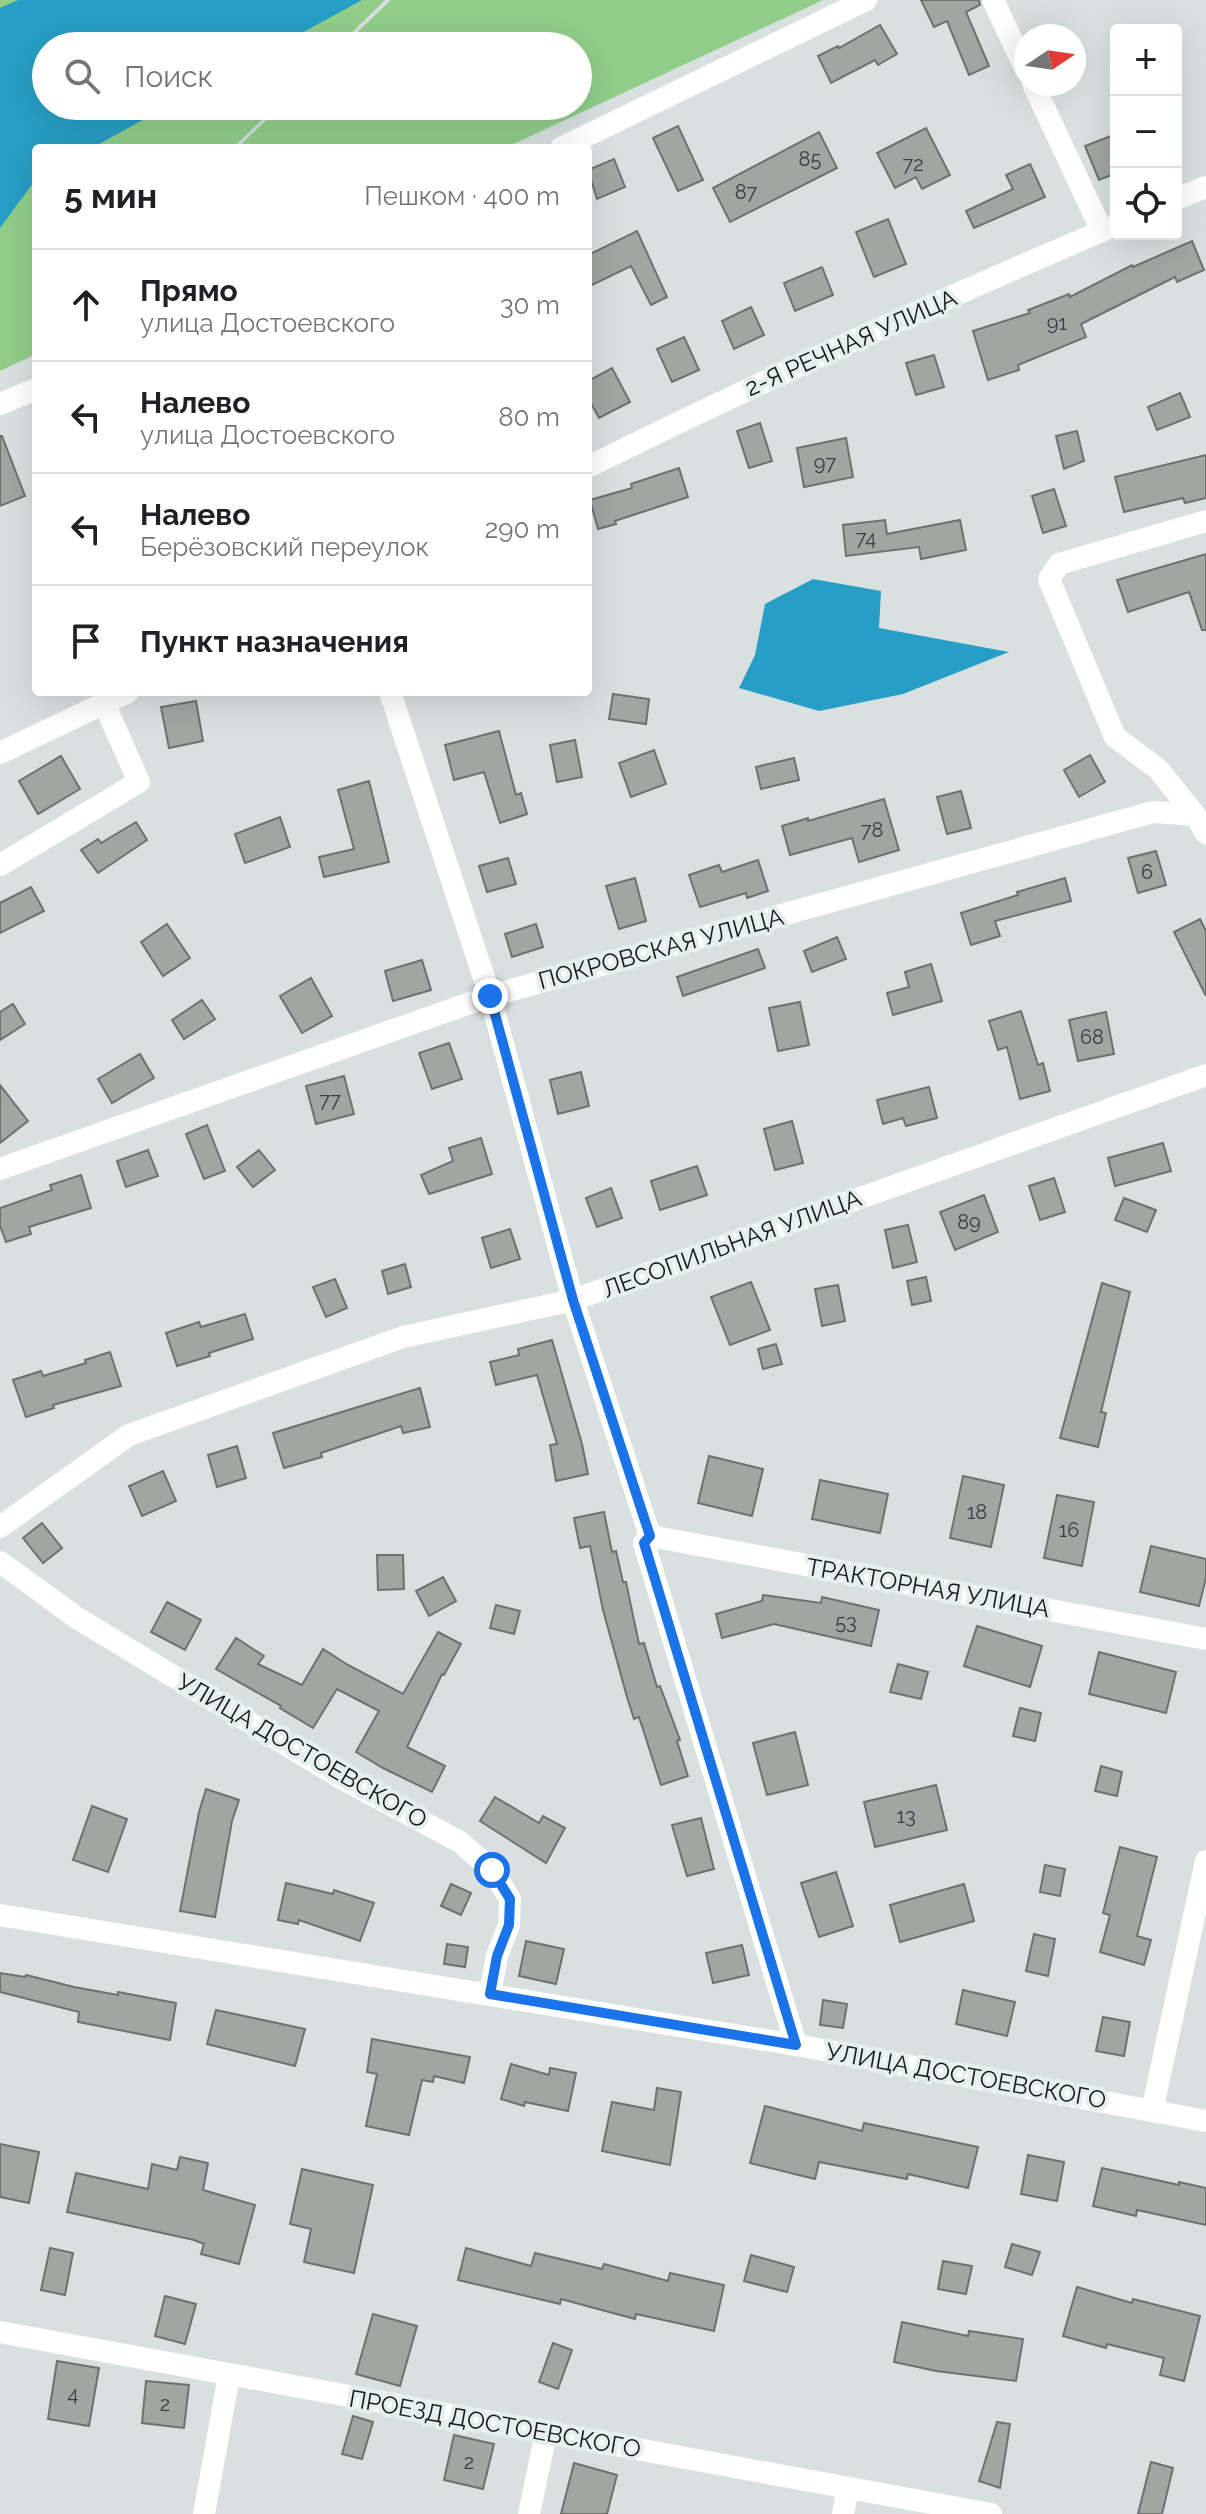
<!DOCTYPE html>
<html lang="ru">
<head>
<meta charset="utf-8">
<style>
	body { margin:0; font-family:Raleway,sans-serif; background:#f2f2f2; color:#202124 }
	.controls { position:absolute; right:24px; top:24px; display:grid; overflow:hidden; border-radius:8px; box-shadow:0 8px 32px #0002 }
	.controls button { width:72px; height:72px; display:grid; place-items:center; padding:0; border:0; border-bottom:2px solid #e0e0e0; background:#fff; color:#202124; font:40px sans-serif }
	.compass { position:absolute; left:1014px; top:24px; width:72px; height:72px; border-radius:50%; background:#fff; box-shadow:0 8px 32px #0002; rotate:77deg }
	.stop { position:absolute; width:24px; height:24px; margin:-18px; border:6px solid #1a73e8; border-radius:50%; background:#fff }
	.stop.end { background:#1a73e8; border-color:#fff; box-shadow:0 2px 8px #0008 }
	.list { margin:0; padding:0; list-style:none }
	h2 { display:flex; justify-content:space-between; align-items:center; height:104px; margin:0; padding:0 32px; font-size:34px }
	h2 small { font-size:26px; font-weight:400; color:#757577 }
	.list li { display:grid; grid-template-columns:52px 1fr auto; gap:24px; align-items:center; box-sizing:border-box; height:112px; padding:0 32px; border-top:2px solid #e0e0e0 }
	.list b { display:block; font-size:30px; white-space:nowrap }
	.list p { margin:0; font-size:26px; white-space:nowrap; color:#757577 }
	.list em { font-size:26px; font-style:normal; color:#757577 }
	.icon { flex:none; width:44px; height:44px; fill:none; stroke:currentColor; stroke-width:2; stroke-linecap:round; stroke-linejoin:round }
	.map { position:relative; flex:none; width:1206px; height:2514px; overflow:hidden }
	.search { position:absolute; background:#fff; box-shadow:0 8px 32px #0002; left:32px; top:32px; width:560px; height:88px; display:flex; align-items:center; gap:20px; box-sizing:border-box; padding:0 28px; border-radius:44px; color:#757577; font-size:30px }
	.panel { position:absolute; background:#fff; box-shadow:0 8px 32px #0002; left:32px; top:144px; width:560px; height:552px; border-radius:8px }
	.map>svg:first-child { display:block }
	.green { fill:#91ce8a }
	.water { fill:#279ec5 }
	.building { fill:#a0a7a3; stroke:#6c736f; stroke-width:2 }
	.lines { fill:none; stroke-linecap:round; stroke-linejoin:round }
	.street { stroke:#fff; stroke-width:22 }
	.route { stroke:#1a73e8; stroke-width:10 }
	.labels { text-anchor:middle; stroke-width:8; stroke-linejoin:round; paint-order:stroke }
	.number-label { font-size:20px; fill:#383c3c }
	.street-label { font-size:24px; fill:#161919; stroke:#e5efed }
</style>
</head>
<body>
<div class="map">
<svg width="1206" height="2514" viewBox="0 0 1206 2514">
	<rect width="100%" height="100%" fill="#d8e1e0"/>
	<!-- green -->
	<g class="green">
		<path d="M0,0H385L338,46H46V106H276L233,148H36V354L0,371Z"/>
		<path d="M391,0H823L505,148H237L281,106H578V46H343Z"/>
	</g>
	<!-- water -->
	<g class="water">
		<path d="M18,0H362L278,46H46V106H168L92,148H36V179L0,228V8Z"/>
		<path d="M813,579L881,591L879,628L1009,652L903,694L819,711L739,688L755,655L765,604Z"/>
	</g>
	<!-- building -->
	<g class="building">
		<path d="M921,0H979L980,5L966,12L989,66L969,75L947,21L934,27Z"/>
		<path d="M880,25L897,54L878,65L875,60L831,83L818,56L838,46L839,48Z"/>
		<path d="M678,126L703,180L678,191L653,138Z"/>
		<path d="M926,128L950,175L922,189L916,177L895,188L877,153Z"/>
		<path d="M819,132L837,168L730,222L713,188Z"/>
		<path d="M1116,134V173L1099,180L1085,146Z"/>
		<path d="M614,159L625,187L597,199L588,170Z"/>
		<path d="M1030,164L1045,197L974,228L966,211L1013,189L1006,175Z"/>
		<path d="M888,219L906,264L874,277L856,232Z"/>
		<path d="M637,231L667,297L651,305L631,266L588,287V255Z"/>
		<path d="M1192,241L1204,270L1177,282L1175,277L1081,324L1086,337L1018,365L1019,370L988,380L973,331L1030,313L1028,310L1069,294L1070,297L1132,265L1133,267Z"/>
		<path d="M822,267L833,295L795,311L784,283Z"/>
		<path d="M751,307L764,335L734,349L722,321Z"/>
		<path d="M684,337L699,370L672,382L657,349Z"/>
		<path d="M934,355L944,387L916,395L906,363Z"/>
		<path d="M612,368L630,402L599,418L588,398V381Z"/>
		<path d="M1180,393L1190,417L1157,430L1148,407Z"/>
		<path d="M760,423L772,461L749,468L737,431Z"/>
		<path d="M1077,431L1084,461L1064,469L1056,436Z"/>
		<path d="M0,436H2L25,496L0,506Z"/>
		<path d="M846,438L853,477L804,487L797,448Z"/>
		<path d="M1206,455V498L1185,503L1183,498L1124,512L1115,477Z"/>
		<path d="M679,468L688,497L615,521L616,524L598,529L590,500L632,488L631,484Z"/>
		<path d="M1054,489L1066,526L1043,533L1032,496Z"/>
		<path d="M885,520L887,534L960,520L966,550L921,559L919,547L846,556L843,525Z"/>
		<path d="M1206,554V630H1202L1189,592L1128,612L1117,580Z"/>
		<path d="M613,694L649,699L646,724L609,719Z"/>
		<path d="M196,701L203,741L169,748L161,707Z"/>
		<path d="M499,731L516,795L521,793L527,814L500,823L484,772L454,780L445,745Z"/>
		<path d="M575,740L582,777L557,782L550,745Z"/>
		<path d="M654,750L666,784L631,797L619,763Z"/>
		<path d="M1090,755L1105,782L1079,797L1064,770Z"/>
		<path d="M61,756L80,789L38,814L19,781Z"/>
		<path d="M794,758L799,780L761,789L756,767Z"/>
		<path d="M369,781L389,862L324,877L319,857L354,849L338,790Z"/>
		<path d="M961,791L971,828L947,834L937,797Z"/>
		<path d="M884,799L899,850L859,862L852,838L790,855L782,826L808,818V821Z"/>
		<path d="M280,817L290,847L245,863L235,834Z"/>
		<path d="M136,822L147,840L98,873L81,850L98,839L101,843Z"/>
		<path d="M1156,851L1166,885L1138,893L1128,858Z"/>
		<path d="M508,858L516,884L487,892L479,866Z"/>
		<path d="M758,860L768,891L747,898L746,893L700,907L689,875L719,865L722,872Z"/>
		<path d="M635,878L646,921L619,929L606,886Z"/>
		<path d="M1065,878L1071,901L995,921L1000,936L971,945L961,913L1018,895L1017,892Z"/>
		<path d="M31,887L44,911L0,933V903Z"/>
		<path d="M1200,919L1206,931V996L1174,932Z"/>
		<path d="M167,924L190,958L163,976L141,942Z"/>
		<path d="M536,924L543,947L512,957L505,934Z"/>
		<path d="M837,937L846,959L812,972L804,951Z"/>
		<path d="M758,949L765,968L683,996L677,977Z"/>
		<path d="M422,960L431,990L393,1001L385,971Z"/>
		<path d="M931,964L942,1001L893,1015L887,993L909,987L905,972Z"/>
		<path d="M311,978L332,1016L302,1033L280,996Z"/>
		<path d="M202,1000L215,1019L184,1039L172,1020Z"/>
		<path d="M800,1002L809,1045L778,1051L769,1008Z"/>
		<path d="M13,1004L25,1024L0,1040V1012Z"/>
		<path d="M1021,1011L1038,1065L1043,1063L1050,1091L1020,1099L1007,1047L998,1050L989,1021Z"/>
		<path d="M1106,1012L1114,1054L1078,1061L1069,1020Z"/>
		<path d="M449,1043L462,1079L432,1089L419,1053Z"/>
		<path d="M140,1054L154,1078L112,1103L98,1079Z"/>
		<path d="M581,1072L589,1106L558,1114L550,1080Z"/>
		<path d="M344,1076L354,1114L316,1124L306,1086Z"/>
		<path d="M0,1085L28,1121L0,1143Z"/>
		<path d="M929,1087L937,1118L906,1126L903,1118L883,1124L877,1100Z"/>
		<path d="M792,1121L803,1163L775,1170L764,1129Z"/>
		<path d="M207,1125L225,1171L204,1179L186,1134Z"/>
		<path d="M481,1138L492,1174L429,1194L421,1175L453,1161L449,1148Z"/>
		<path d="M1163,1143L1171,1171L1115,1186L1108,1158Z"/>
		<path d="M148,1150L158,1176L126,1187L117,1161Z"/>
		<path d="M259,1150L275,1170L253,1187L237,1167Z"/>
		<path d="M697,1166L707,1195L660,1210L651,1181Z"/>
		<path d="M81,1175L91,1208L29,1227L31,1234L6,1242L0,1226V1208L52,1190L50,1185Z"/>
		<path d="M1054,1178L1065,1212L1040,1220L1029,1186Z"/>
		<path d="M611,1188L622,1218L597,1227L586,1198Z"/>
		<path d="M984,1195L998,1232L955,1250L940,1212Z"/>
		<path d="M1124,1198L1156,1210L1147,1232L1115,1220Z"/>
		<path d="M908,1225L917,1262L893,1268L885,1230Z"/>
		<path d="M510,1229L520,1259L491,1268L482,1238Z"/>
		<path d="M405,1264L411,1287L388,1294L382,1271Z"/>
		<path d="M926,1277L931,1301L912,1305L907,1281Z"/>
		<path d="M335,1279L347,1308L326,1317L313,1287Z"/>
		<path d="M751,1282L770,1330L730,1345L711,1297Z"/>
		<path d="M1102,1283L1130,1292L1101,1412L1106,1413L1098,1447L1060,1438Z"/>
		<path d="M838,1285L845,1321L822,1326L815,1289Z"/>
		<path d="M245,1314L253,1339L209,1353L210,1356L177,1366L166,1333L199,1322L201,1327Z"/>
		<path d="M552,1340L582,1444L588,1474L556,1481L550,1445L557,1444L537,1375L496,1385L490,1362L519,1355L518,1349Z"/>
		<path d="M776,1344L782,1364L763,1369L758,1349Z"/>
		<path d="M110,1352L121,1386L53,1405L54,1408L26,1417L13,1380L41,1371L43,1376L86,1363L85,1360Z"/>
		<path d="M420,1388L430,1427L403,1433L401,1426L321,1453L322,1457L284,1468L273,1433Z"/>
		<path d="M237,1446L246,1478L217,1487L208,1455Z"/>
		<path d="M709,1456L763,1469L752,1516L698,1503Z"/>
		<path d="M163,1471L176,1501L142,1516L129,1486Z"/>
		<path d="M963,1476L1004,1485L991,1547L950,1538Z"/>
		<path d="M820,1480L888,1494L880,1533L812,1519Z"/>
		<path d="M1057,1495L1094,1502L1082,1566L1044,1558Z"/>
		<path d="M604,1512L612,1552L616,1551L623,1582H626L639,1644L644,1643L657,1687L660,1686L680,1740L677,1741L688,1776L661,1785L639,1717L634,1719L627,1697L603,1610L590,1546L580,1548L574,1518Z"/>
		<path d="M42,1523L62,1548L43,1563L23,1538Z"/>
		<path d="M1151,1546L1206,1559V1578L1199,1606L1140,1592Z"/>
		<path d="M377,1555H403L404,1589L378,1590Z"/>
		<path d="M443,1577L456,1601L429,1616L416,1591Z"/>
		<path d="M763,1595L821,1603L822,1597L879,1610L871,1646L774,1624L722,1638L716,1614L762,1601Z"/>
		<path d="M167,1602L201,1620L185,1650L151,1632Z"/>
		<path d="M496,1605L520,1611L514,1634L490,1628Z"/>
		<path d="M977,1626L1042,1646L1030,1687L964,1666Z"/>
		<path d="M438,1632L461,1644L444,1675L442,1674L407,1747L445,1766L432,1792L383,1768L356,1752L379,1711L337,1689L313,1728L280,1708L281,1706L216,1669L236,1638L264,1656L258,1664L302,1685L323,1649L348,1665L403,1694Z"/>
		<path d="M1099,1652L1176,1672L1166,1713L1089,1694Z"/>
		<path d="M898,1664L928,1672L921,1699L890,1692Z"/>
		<path d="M1020,1708L1041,1713L1035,1741L1013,1736Z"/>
		<path d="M795,1732L808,1785L767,1795L753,1743Z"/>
		<path d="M1101,1766L1122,1772L1117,1796L1095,1791Z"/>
		<path d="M936,1785L947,1830L875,1847L864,1802Z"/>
		<path d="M206,1789L239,1800L232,1821L215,1917L180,1911L199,1812Z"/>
		<path d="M495,1797L539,1823L543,1816L565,1828L546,1863L480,1821Z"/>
		<path d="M92,1806L127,1819L108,1872L73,1860Z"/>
		<path d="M701,1818L714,1869L687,1876L672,1825Z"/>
		<path d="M1120,1847L1157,1857L1137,1936L1151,1940L1144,1965L1100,1952L1110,1915L1103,1913Z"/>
		<path d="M1045,1865L1065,1869L1060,1896L1040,1892Z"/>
		<path d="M836,1872L853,1926L819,1937L801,1883Z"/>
		<path d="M286,1883L333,1894L334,1890L374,1903L360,1941L299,1920L298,1924L278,1920Z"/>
		<path d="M451,1884L471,1893L461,1915L441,1906Z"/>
		<path d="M964,1884L974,1921L900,1942L890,1905Z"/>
		<path d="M1034,1934L1055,1939L1048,1976L1026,1971Z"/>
		<path d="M526,1941L564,1949L556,1984L519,1976Z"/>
		<path d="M447,1944L468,1947L465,1967L444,1964Z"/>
		<path d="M742,1945L749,1975L713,1983L706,1953Z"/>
		<path d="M0,1973L25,1977L26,1975L74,1987L118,1995V1992L176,2003L170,2040L78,2022L79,2012L0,1992Z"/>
		<path d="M963,1990L1015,2002L1007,2036L956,2024Z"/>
		<path d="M823,2000L847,2004L843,2028L820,2025Z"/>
		<path d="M216,2010L305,2029L295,2066L207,2044Z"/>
		<path d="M1103,2017L1130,2022L1124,2056L1096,2051Z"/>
		<path d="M372,2039L470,2057L464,2083L434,2076L433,2082L422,2080L409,2135L366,2126L377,2074L367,2072Z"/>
		<path d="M511,2064L549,2075L550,2068L576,2073L568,2111L525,2102L524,2106L501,2099Z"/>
		<path d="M657,2088L681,2092L670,2165L602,2151L612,2102L654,2110Z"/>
		<path d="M765,2106L862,2131L864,2123L978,2147L968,2188L908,2174L907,2179L819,2162L815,2179L750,2163Z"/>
		<path d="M0,2144L39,2152L29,2203L0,2197Z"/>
		<path d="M1028,2155L1064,2162L1057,2201L1021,2194Z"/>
		<path d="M180,2157L208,2163L203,2190L255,2205L239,2264L201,2254L204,2244L194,2240L67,2212L76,2173L148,2189L152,2164L177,2170Z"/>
		<path d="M1102,2168L1179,2185V2182L1206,2188V2225L1137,2210L1136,2216L1093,2206Z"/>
		<path d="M302,2169L373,2185L354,2273L304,2262L311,2229L290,2224Z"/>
		<path d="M1012,2244L1040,2252L1032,2275L1005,2267Z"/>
		<path d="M50,2248L73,2253L65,2295L41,2290Z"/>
		<path d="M466,2248L531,2266L535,2253L602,2269L604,2264L668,2281L670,2273L724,2285L714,2331L636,2314L635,2319L561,2299L560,2304L458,2280Z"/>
		<path d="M751,2255L794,2267L787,2292L744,2281Z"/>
		<path d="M943,2261L972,2266L966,2294L938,2289Z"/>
		<path d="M1077,2287L1132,2303L1133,2299L1200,2316L1184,2381L1160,2375L1164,2358L1107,2344L1106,2348L1063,2336Z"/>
		<path d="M165,2296L196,2304L185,2344L155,2336Z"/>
		<path d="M373,2314L417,2326L400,2386L356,2374Z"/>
		<path d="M902,2322L968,2336L969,2331L1023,2339L1016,2381L936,2371L894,2362Z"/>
		<path d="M553,2343L572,2350L558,2389L539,2382Z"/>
		<path d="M57,2361L99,2368L89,2426L48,2419Z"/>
		<path d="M146,2381L189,2385L184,2428L142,2423Z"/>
		<path d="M353,2416L373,2422L362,2459L342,2454Z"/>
		<path d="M997,2422L1010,2424L1000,2488L979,2481Z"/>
		<path d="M454,2435L494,2444L483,2489L444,2480Z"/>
		<path d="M1151,2462L1173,2468L1162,2514H1138Z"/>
		<path d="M574,2463L617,2475L607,2514H561Z"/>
	</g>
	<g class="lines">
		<!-- street -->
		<g class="street">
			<path d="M993,0L1026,70"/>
			<path d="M1033,84L1102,231"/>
			<path d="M561,148L866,0"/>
			<path d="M1176,199L1206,187"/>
			<path d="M0,404L36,389"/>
			<path d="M588,467C761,381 938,301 1116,225"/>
			<path d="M1206,521L1059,564L1049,579L1115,737L1158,769L1195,815L1206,833"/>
			<path d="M390,692L490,996L573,1300L650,1536L644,1543L796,2045"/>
			<path d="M0,753L128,692"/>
			<path d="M0,865L139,782L104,703"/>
			<path d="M0,1169L490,996L1153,812L1195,815"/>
			<path d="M0,1527L129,1435L403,1337L573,1300L1206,1075"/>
			<path d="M650,1536L1206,1639"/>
			<path d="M0,1562L77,1618L341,1778L460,1842L492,1870L510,1899L509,1925L497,1956L490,1994"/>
			<path d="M0,1915L796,2045L1206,2121"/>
			<path d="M1152,2111L1206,1861"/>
			<path d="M0,2332L991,2514"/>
			<path d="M204,2514L229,2375"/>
			<path d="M529,2514L546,2433"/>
			<path d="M843,2514L848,2489"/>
		</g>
	</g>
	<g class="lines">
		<!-- route -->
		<path class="route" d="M490,996L573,1300L650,1536L644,1543L796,2045L490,1994L497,1956L509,1925L510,1899L492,1870"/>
	</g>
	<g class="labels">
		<!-- number labels -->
		<g class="number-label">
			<text x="810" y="166">85</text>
			<text x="913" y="171">72</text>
			<text x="746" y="199">87</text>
			<text x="1057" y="330">91</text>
			<text x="825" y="470">97</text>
			<text x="866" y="545">74</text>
			<text x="872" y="837">78</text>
			<text x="1147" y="879">6</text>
			<text x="1092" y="1044">68</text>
			<text x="330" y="1107">77</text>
			<text x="969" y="1229">89</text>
			<text x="977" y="1519">18</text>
			<text x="1069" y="1537">16</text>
			<text x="846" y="1629">53</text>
			<text x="906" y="1823">13</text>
			<text x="73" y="2401">4</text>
			<text x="165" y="2411">2</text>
			<text x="469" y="2469">2</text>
		</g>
		<!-- street labels -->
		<g class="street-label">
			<text transform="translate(851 343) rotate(-24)" y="8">2-Я РЕЧНАЯ УЛИЦА</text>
			<text transform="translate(661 949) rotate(-15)" y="8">ПОКРОВСКАЯ УЛИЦА</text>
			<text transform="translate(732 1244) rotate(-20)" y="8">ЛЕСОПИЛЬНАЯ УЛИЦА</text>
			<text transform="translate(928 1588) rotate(10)" y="8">ТРАКТОРНАЯ УЛИЦА</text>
			<text transform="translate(302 1751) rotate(30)" y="8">УЛИЦА ДОСТОЕВСКОГО</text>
			<text transform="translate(966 2076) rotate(10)" y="8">УЛИЦА ДОСТОЕВСКОГО</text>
			<text transform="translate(495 2424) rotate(10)" y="8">ПРОЕЗД ДОСТОЕВСКОГО</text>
		</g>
	</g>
</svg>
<div class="controls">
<button>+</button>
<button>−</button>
<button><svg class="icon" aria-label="locate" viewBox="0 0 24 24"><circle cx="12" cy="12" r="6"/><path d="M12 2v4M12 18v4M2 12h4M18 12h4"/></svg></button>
</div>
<svg class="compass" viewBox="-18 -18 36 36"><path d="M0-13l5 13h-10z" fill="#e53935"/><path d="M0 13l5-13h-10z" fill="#757577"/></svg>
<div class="stop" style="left:492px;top:1870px"></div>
<div class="stop end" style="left:490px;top:996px"></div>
<div class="search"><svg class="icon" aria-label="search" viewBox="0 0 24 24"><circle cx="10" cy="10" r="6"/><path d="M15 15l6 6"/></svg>Поиск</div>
<section class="panel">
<h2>5 мин<small>Пешком · 400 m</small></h2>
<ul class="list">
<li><svg class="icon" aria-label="ahead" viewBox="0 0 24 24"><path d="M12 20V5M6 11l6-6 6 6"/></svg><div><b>Прямо</b><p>улица Достоевского</p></div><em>30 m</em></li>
<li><svg class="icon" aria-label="left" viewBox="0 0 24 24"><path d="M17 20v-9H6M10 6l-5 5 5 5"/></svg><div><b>Налево</b><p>улица Достоевского</p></div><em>80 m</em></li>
<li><svg class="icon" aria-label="left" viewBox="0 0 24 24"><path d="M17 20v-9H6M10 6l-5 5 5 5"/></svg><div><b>Налево</b><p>Берёзовский переулок</p></div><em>290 m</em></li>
<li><svg class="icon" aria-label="arrive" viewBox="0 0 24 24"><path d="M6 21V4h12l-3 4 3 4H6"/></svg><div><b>Пункт назначения</b></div></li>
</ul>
</section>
</div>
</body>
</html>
